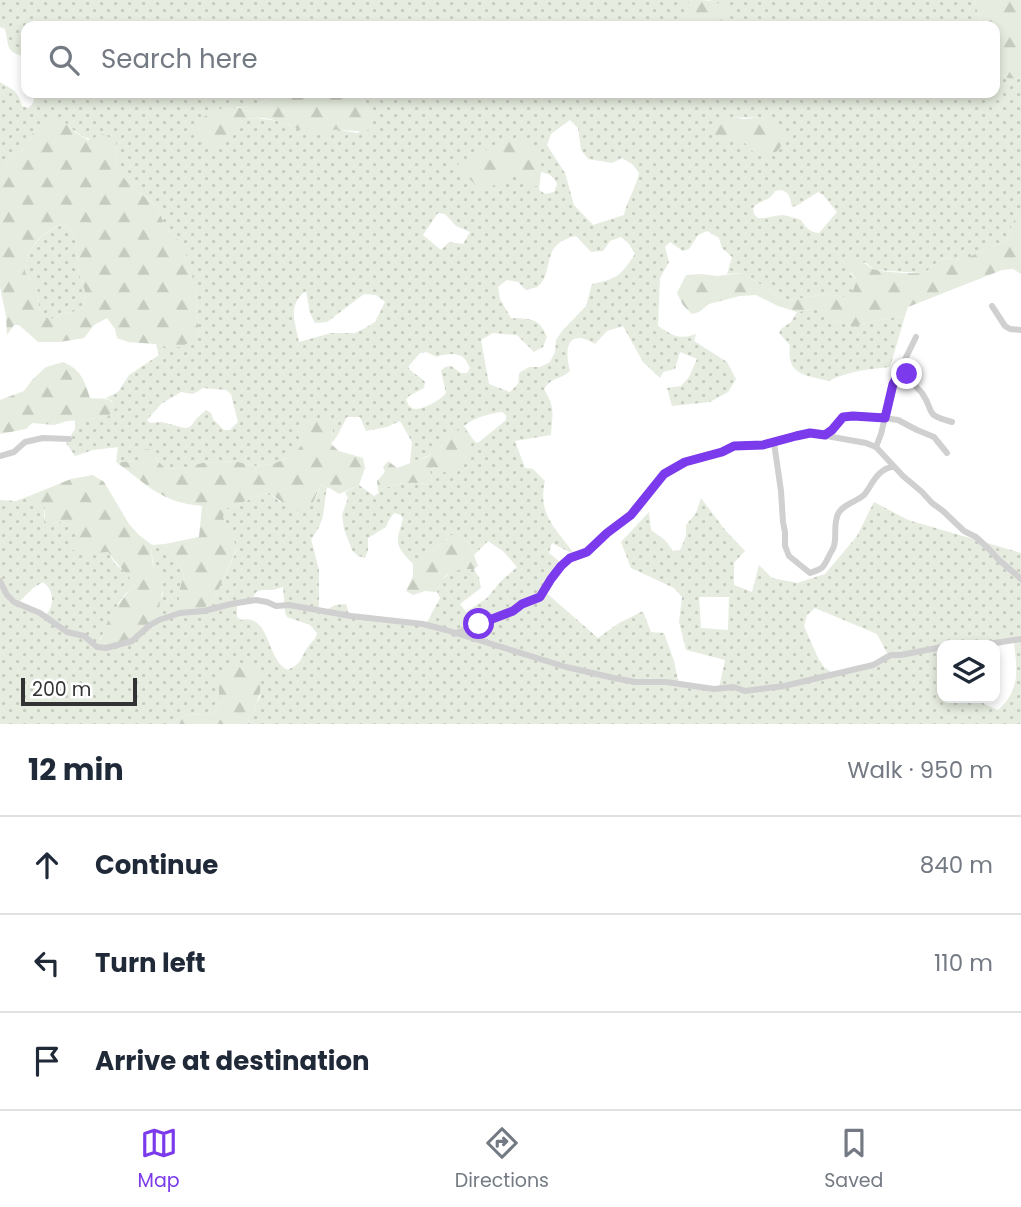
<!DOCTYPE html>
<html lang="en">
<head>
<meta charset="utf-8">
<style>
	body { margin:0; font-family:Poppins,sans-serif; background:#f2f2f3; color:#1f2937 }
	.controls { position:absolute; right:21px; bottom:21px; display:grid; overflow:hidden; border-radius:14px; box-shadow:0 4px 10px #0003 }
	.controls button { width:63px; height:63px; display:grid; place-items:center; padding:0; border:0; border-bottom:2px solid #e0e1e3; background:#fff; color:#1f2937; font:35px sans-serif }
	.scale { position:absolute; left:21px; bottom:18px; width:116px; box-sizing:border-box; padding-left:7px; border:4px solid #333; border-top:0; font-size:19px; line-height:24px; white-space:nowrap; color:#333; -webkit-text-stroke:5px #fff; paint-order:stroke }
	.stop { position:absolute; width:21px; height:21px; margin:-16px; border:5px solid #7c3aed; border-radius:50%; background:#fff }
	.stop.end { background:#7c3aed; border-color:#fff; box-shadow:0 2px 7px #0008 }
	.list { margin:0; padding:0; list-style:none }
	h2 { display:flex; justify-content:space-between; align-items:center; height:91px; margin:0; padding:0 28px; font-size:30px }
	h2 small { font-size:23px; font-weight:400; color:#747a83 }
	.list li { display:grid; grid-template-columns:46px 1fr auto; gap:21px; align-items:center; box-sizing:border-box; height:98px; padding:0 28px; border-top:2px solid #e0e1e3 }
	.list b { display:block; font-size:26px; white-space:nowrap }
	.list em { font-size:23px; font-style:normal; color:#747a83 }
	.icon { flex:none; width:38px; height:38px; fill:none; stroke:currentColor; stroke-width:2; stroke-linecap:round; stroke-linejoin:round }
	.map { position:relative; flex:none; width:1021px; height:724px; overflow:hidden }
	.search { position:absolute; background:#fff; box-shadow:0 4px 10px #0003; left:21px; right:21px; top:21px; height:77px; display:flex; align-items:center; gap:18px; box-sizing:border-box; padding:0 24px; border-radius:14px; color:#747a83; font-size:26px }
	.sheet { height:385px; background:#fff }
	nav { display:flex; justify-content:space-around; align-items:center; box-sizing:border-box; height:98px; border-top:2px solid #e0e1e3; background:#fff; font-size:19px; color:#747a83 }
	nav a { display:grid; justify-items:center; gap:4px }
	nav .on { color:#7c3aed }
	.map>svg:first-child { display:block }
	.grass { fill:url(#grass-dots); fill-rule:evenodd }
	.forest { fill:url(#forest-firs); fill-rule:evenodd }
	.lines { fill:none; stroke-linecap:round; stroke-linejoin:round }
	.minor { stroke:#d0d0d0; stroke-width:6 }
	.route { stroke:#7c3aed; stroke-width:9 }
</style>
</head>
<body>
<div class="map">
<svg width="1021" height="724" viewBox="0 0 1021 724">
	<defs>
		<pattern id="grass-dots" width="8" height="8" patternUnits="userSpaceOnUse" patternTransform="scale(1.75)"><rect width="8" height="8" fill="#e6ecdf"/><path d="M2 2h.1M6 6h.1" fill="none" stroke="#c6cbc0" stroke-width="1.8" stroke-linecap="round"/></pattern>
		<pattern id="forest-firs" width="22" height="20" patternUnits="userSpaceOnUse" patternTransform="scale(1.75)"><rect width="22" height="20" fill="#e6ecdf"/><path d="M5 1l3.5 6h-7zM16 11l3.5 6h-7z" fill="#c6cbc0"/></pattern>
	</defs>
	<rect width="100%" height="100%" fill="#fff"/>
	<!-- grass -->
	<g class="grass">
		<path d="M0,0H692L688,4L682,26H26V56C6,54 9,46 5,29L0,27Z"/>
		<path d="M709,0H974L982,26H733C730,14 721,3 709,0Z"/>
		<path d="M995,70C1003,78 1010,80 1021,78V211L1017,212L1007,240L962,260L945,258L940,260L927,271L921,273L875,270L865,262L850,273L857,280L853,290L844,297L826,294L790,300L778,296L743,273L727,274L732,257L722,248L719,238L707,231L698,235L689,249L683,251L670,242L665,247L669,262L660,278L658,326C674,336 678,340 696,334L694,341L727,362L736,379L728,392L710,402L672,406L667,388L681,386L689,377L697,359L680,352L675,369L663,372L660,378L643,362L623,326L607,331L595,344C567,327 564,349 570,371C559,381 554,375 544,389C556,409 552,414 551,435L515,441L525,468L533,469L545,481C537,516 557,529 575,555L552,543L549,553L561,563L544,591L598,638L619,623L643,611L651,632L664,633L674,661L679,684L719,688L725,660L686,650L679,622L682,597L674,588L631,568L621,542L649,512L651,530L665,540L673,551L680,550L686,536V525L696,513L701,498L725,530L745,551L734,563V585L752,592L759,565L772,578L797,583L825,574L857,536L874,502L908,520L1021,553V724H247L261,695L220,703L214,713C195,717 188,709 172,724H0V500L16,501L29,496L41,503L45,507L44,517L50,524L60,522L76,526L79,536L108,552L115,564L128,574L134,585L121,599L100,640L157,621L158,607L163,593C156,577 151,563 152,545L165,544L179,564L184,574L180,588L179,610L187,616L203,609L215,598L237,549L223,517L227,508C242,504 254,496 269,493L280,502L316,497L321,485L327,487C323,509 326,521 311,539L319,570V609L324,611L335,605L346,604L349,614L426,624L440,598L437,592L441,580L454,570L474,569L479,578L481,588L460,604L466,612L487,598L501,581L517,567L504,552L488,541L474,555L470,544L460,535H451L442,544L413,564C395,545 395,544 403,519L401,515L394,513L389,520L386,527L368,538V550L365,558L358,556L352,550L344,529L342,515L348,498L345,492L359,485L374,496L379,493L378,490C395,484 412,480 429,485L432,480L430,471L434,467L443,472L450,436C438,452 428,457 410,463L412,442L400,421L387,427L366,431L360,417H347L337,436L331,444L333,431L299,433L301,446L291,456L273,464L254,466L234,461L202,463L180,469L165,468L155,458L139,461L116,462L118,447L93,450L75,456L66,443L75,429V420L107,417L115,408L112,401L106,398L118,392L129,375L159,355L156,344L167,347L199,337L195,289L180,243L164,224L157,206L137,191L124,178L117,168L116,141C87,140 83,140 62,120L34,130L28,146L10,158L0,175V82C13,90 18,90 22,106L28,108C34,104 35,100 33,93H281L253,106L219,109L220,146L234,127L245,120L256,118L279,121L311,133L334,129L358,133L373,119L357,93H995ZM732,117C746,119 765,114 776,122L752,151C748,143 742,141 733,139ZM570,120L578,128L581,150L588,159L612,163L622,158L632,164L639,173C636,188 627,200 624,215L593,225L574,205L565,173L547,145L551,134ZM541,172C550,174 553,176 557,184L554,192L545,194L539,190ZM781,190C790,192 790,198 792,207L798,205L818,192L823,195L837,212L819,233C811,233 805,227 801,220C796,218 789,216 783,215C775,215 767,219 758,218L754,214L753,208C760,199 768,203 775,191ZM438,213L445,214L456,226L470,232L463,244L449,242L441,250L423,235ZM576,236L591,252L603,251L610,241L621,237L629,244L635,254C620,276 619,278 592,284L586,306L562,331L556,340L555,352L550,362L540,367H529L519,373L518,384L510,392L489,384L481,340L493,333L517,335L534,352L543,347L547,337C539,317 530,319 511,318L500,299L498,287L507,280L518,282L526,290C527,290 536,287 537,287C556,273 538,244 576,236ZM306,291L310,313L315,323L327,322L364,294L376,295L385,302L375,322L365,328L355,333H331L299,342C295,321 287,305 306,291ZM426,352L437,357C444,354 458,352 464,358C467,361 468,365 470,368L467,373H461L451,366L445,367L441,371L446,393C439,401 425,409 414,409L409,406L406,400L409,396L424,388L425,382C420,376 413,374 408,367L420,353ZM203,388L226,390L231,394L238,422L230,430H224L213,419L211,413L206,410L197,418L190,427L185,428L162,422L150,423L147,420L161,404L181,392L193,394ZM502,412L506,415V420L479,442L477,443C471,439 469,431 464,426C475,417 488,414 502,412ZM43,582C55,591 55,607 44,617L33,611L20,601L33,588ZM283,587L285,612L287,617L310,625L317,633C315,641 311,642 307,648C299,661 303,662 288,670C266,661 271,613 241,620L237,617V604L253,598L256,592L261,590H273ZM699,597H729L728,630L701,628ZM815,608L877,634L887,653L868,665L834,674L824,667L818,658L804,626L807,615ZM1014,642C1017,670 1021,690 998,710L984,704L982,698H942V645H995V647Z"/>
		<path d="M62,224C81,230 76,258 79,273C81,282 87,290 85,300C84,304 82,307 81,310L63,314L51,319C33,313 42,301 36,287C34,282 28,278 25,272C26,248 41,234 62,224Z"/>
		<path d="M816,309L827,312L835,320L853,327L878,320L905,316L890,367C869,369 848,371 829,381C806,375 786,376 790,345L779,333L781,329L791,322L797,312Z"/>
	</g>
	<!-- forest -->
	<g class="forest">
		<path d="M692,0C716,0 727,1 733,26H682L688,4Z"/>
		<path d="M974,0H1021V78C1010,80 1003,78 995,70V26H982Z"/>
		<path d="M281,93H357L373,119L370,130C356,133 346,129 332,130C325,130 317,134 311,133C304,132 296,128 290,125C253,112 243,115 220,146L210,148L200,142L196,131C209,99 228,113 254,105C263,102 272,97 281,93Z"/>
		<path d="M732,117L744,119L760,117L772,118L776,122L785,136C780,153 774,156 756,155L745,143L733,139L716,137L712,132C716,124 723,119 732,117Z"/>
		<path d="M47,118L62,120L76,133L88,140L103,134L116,141L117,168L124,178L137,191L157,206L164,224L180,243L189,260L195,289L199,337L181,347H167L156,344L128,342L117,338L115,329L107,318L94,325L84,338L60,342H38L19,325H14L7,335L6,316L0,287V175L10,158L28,146L34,130ZM62,224C81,230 76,258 79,273C81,282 87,291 85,300C85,301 81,310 81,310L63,314L51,319C33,312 42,301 36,287C34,282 28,278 25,272C26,248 41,233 62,224Z"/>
		<path d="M524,136C542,151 541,165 537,186L526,188L522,178L511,175L491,187L480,189L456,166L471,155Z"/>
		<path d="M1021,211V274L1013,269L1002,270L908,307L905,316L878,320L853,327L835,320L826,312L816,309L797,312L778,306L756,295L740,296L709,304L699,312L692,314L683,305L677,293L686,275L701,274L717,276L743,273L778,296L790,300L826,294L844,297L853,290L857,280L845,265L847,257C861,258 862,262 873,269C879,272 913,274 921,273L927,271L940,260L945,258L962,260L1007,240L1017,212Z"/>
		<path d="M63,362C81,370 84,379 90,398C103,400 109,395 116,408L107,417L68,421L54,425L32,423L26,429L0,434V400L24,391L32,380L46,367Z"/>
		<path d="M320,419L332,422L333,431L331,444L339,451L363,458L365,468L359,485L339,494L331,489L321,485L311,506L300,511L292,509L269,493C254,496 242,504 227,508L223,517L237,548L215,598L203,609L187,616L178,609L180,588L184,574L179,564L165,544L199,537L202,506C160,502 148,485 116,462L139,461L137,455L141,450L150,449L155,458L165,468L180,469L202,463L234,461L254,466L273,464L291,456L301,446L299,433L303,421Z"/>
		<path d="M463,427C479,443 469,460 456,474L443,472L434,467L430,471L432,480L430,485C412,480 395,484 378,490L377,481L385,472L383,467L388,461L397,468L427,457L442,446L450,436Z"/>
		<path d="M93,475L104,482L129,524L139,535L152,545C151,562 152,569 163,582C163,595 158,607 157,621L112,649L101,648C99,628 121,600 134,585C127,572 116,564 108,552C95,553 77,556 67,546L78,536L76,526L60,522L50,524L45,522V507L29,496L71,479Z"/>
		<path d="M451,535H460L470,544L478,566L474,569C455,570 443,570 437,592L425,591L413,595L406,591L413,576V564L442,544Z"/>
		<path d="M238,666H250L259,672C264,693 256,705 247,724H172C188,709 195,717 214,713L220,703L218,680L227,670Z"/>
	</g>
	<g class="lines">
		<!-- minor -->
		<g class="minor">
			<path d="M992,306L1005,326L1010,329L1021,330"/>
			<path d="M902,367C906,373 910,380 915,385C918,390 919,389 922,393C936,414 923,414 952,422"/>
			<path d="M825,435L832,430L843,417L870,416L898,420L917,430L934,437L947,453"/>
			<path d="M774,443L781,491L783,522L785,532V546L789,556L810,573C824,568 823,568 829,556C830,553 833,550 834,546C837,536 833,525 838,514C843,504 856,502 864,495C870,488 873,479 880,473C885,469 888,467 894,467"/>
			<path d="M876,447L881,434L893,384L916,337"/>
			<path d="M0,456L14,452L25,442L43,438L69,439"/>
			<path d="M0,581L7,595L14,602L40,613L67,632L84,636L97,647L106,648L132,641L150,625L159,620L180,613L204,611L231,604L256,600L267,602L276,606L289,605L351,616L423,624L446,630L566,667L614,678L635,682H666L714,689L734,687L745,691L784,686L873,665L891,655H901L942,647"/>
			<path d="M454,634L490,619L513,611L522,604L540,597L551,579L561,566L570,558L587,553L607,533L631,515L664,474L685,462L721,452L734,446L746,444L763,445L796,436L810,433L866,443L876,447L903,476L922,492L932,503L943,511L964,531L976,537L989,549L998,559L1021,579"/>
			<path d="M980,645L1021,639"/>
		</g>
	</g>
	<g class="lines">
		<!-- route -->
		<path class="route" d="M479,624L513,611L522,604L540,597L551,579L561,566L570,558L587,552L607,533L631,515L664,474L685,462L722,452L734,446L763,445L796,436L810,433L825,435L832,430L843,417L853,416L885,418L893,384L902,367L907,374"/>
	</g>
</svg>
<div class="controls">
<button><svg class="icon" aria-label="layers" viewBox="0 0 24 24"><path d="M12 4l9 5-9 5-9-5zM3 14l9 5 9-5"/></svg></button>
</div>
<div class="scale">200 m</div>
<div class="stop" style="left:479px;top:624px"></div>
<div class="stop end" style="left:907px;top:374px"></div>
<div class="search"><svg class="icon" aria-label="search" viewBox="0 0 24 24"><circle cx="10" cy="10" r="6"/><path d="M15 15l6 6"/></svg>Search here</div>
</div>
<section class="sheet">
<h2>12 min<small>Walk · 950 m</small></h2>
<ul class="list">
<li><svg class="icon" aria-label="ahead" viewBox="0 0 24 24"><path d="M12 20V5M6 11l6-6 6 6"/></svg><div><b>Continue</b></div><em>840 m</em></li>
<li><svg class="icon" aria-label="left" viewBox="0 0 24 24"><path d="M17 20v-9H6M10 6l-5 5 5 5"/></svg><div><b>Turn left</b></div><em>110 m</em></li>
<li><svg class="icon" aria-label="arrive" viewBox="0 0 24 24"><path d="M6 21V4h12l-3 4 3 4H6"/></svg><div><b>Arrive at destination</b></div></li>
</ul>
</section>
<nav>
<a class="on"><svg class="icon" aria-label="map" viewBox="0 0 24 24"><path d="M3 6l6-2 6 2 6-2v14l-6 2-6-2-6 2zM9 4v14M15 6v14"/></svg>Map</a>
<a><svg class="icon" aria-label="directions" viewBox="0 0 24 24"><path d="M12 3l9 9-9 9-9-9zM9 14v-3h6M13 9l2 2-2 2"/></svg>Directions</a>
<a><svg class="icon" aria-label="saved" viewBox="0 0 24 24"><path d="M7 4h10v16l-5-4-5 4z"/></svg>Saved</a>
</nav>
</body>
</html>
